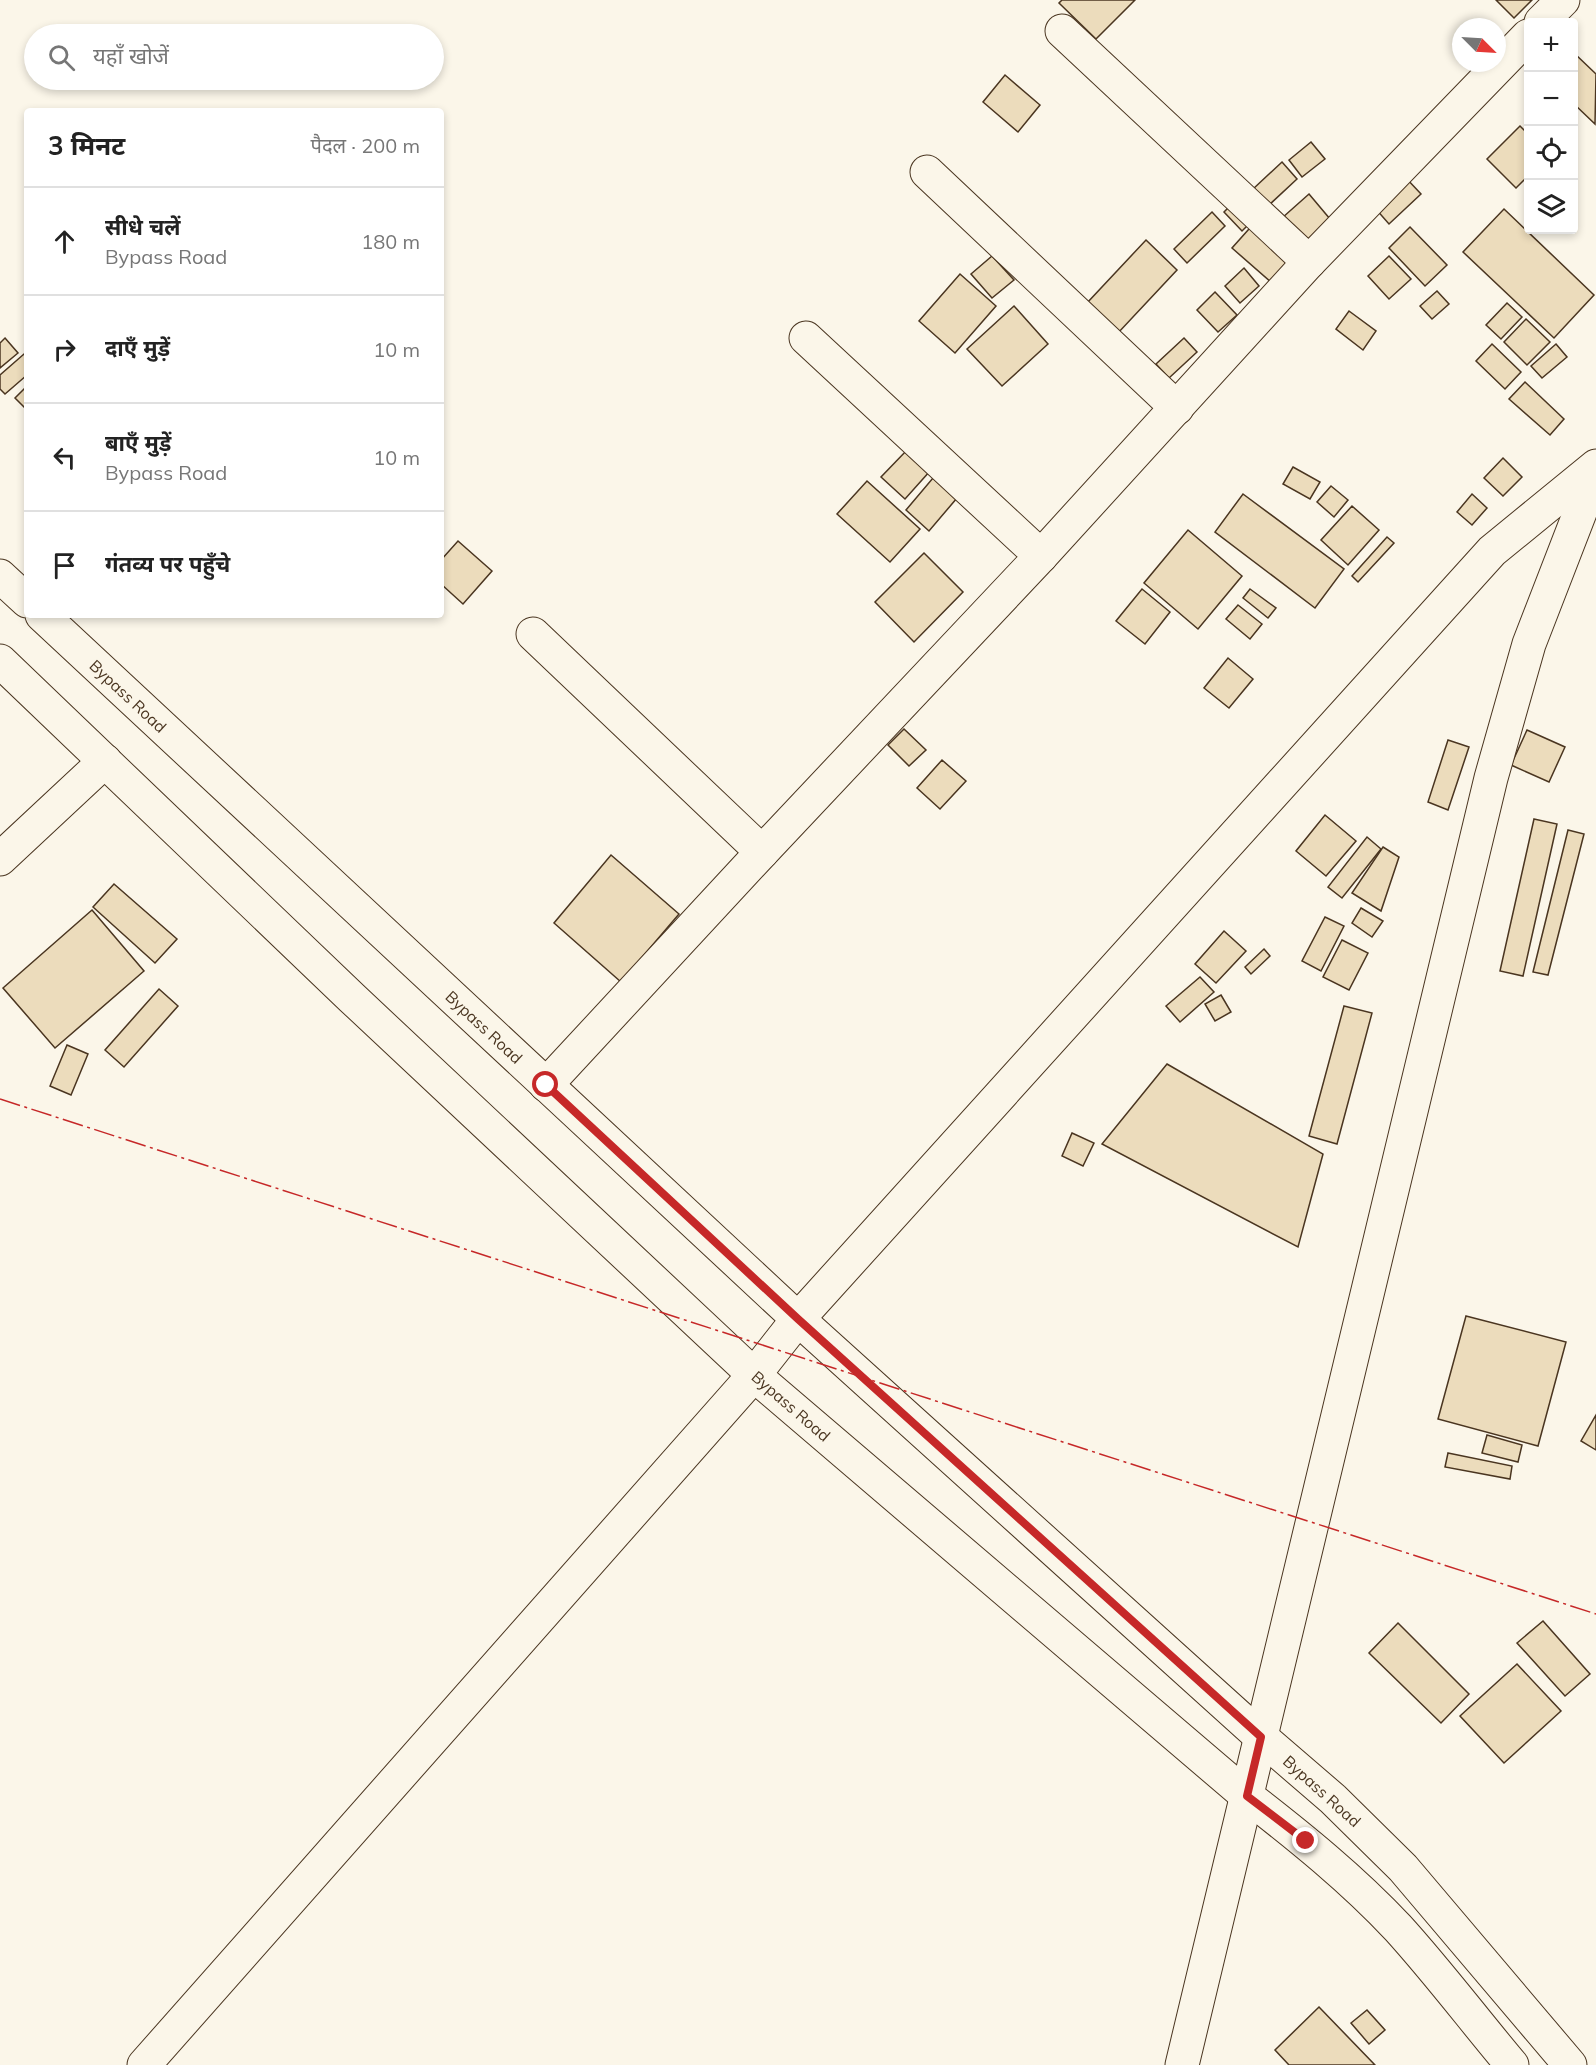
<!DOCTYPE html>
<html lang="hi">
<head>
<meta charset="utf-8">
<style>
	body { margin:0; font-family:Mulish,"Noto Sans Devanagari",sans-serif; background:#f2f2f2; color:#222 }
	.controls { position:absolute; right:18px; top:18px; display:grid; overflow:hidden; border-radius:6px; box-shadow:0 3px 9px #0003 }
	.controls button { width:54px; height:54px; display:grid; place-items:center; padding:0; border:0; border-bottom:2px solid #e0e0e0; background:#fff; color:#222; font:30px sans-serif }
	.compass { position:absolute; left:1452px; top:18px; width:54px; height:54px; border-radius:50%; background:#fff; box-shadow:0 3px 9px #0003; rotate:114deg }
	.stop { position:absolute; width:18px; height:18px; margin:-14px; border:4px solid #c62828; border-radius:50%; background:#fff }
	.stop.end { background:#c62828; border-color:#fff; box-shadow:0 2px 6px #0008 }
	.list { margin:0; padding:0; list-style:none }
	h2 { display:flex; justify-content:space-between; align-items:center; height:78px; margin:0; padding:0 24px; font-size:26px }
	h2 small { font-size:20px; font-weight:400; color:#767676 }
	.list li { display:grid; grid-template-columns:39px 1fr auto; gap:18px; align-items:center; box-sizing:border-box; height:108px; padding:0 24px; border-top:2px solid #e0e0e0 }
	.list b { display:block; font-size:22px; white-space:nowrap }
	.list p { margin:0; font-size:20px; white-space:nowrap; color:#767676 }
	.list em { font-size:20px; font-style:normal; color:#767676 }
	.icon { flex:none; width:33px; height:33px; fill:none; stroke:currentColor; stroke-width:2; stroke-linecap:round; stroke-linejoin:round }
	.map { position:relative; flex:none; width:1596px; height:2065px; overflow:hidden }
	.search { position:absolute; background:#fff; box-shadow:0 3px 9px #0003; left:24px; top:24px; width:420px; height:66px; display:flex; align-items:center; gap:15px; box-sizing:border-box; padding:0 21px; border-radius:33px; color:#767676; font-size:22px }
	.panel { position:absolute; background:#fff; box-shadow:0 3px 9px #0003; left:24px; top:108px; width:420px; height:510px; border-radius:6px }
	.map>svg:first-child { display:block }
	.building { fill:#ecdcbc; stroke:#4a3520; stroke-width:1.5 }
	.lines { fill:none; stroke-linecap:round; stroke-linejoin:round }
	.minor-casing { stroke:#4a3520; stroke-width:35 }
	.tertiary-casing { stroke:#4a3520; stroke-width:35 }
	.primary-casing { stroke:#4a3520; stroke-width:35 }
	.minor { stroke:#fbf6e9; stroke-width:33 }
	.tertiary { stroke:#fbf6e9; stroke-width:33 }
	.primary { stroke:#fbf6e9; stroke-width:33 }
	.power { stroke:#c62828; stroke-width:1.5; stroke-dasharray:21 4.5 3 4.5; stroke-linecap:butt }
	.route { stroke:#c62828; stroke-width:8 }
	.labels { text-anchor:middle; stroke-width:4.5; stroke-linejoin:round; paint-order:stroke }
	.street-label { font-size:16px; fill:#4a3520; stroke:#fbf6e9 }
</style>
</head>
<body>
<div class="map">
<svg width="1596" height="2065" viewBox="0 0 1596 2065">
	<rect width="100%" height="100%" fill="#fbf6e9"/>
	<!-- building -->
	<g class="building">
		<path d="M1062,0H1135L1096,39L1059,3Z"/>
		<path d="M1496,0H1532L1514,18Z"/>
		<path d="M1574,53L1596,74L1595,124L1574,104Z"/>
		<path d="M1005,75L1040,105L1018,132L983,102Z"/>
		<path d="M1520,126L1528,134V176L1516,188L1487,159Z"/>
		<path d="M1311,142L1325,159L1302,177L1289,160Z"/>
		<path d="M1282,162L1297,179L1268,206L1253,189Z"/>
		<path d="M1406,178L1421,194L1389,224L1375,208Z"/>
		<path d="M1309,194L1330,219L1304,243L1282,218Z"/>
		<path d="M1235,201L1254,219L1242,231L1224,212Z"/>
		<path d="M1504,209L1594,295L1554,338L1463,252Z"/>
		<path d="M1212,212L1225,226L1187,263L1174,249Z"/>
		<path d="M1257,220L1297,255L1273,284L1232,248Z"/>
		<path d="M1410,227L1447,265L1425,286L1389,248Z"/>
		<path d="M1146,240L1177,270L1118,333L1087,303Z"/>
		<path d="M992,256L1014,280L992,298L971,274Z"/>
		<path d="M1389,256L1411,279L1389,299L1368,276Z"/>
		<path d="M1244,268L1259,286L1240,303L1225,286Z"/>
		<path d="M960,274L996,306L955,353L919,321Z"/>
		<path d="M1437,291L1449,304L1432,319L1420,306Z"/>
		<path d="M1215,292L1237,315L1218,332L1197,310Z"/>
		<path d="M1507,303L1522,317L1501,339L1486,325Z"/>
		<path d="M1014,306L1048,344L1002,386L967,349Z"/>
		<path d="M1349,311L1376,331L1363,350L1336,329Z"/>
		<path d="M1526,319L1550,342L1527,365L1504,342Z"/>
		<path d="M5,338L18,353L0,368V343Z"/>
		<path d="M1184,338L1197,352L1169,378L1156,364Z"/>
		<path d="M1492,344L1521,372L1505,389L1476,361Z"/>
		<path d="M1556,344L1567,357L1542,378L1531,366Z"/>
		<path d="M24,354L27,358V375L5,394L0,389V375Z"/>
		<path d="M1525,382L1564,419L1550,435L1509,399Z"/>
		<path d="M27,386V410L15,398Z"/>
		<path d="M907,450L930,471L905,499L881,477Z"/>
		<path d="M1503,458L1522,477L1503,496L1484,478Z"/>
		<path d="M1293,467L1320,482L1310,499L1283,484Z"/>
		<path d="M933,478L957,498L929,531L906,510Z"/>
		<path d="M867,481L920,529L890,562L837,514Z"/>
		<path d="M1331,486L1348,500L1334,517L1317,502Z"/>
		<path d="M1243,494L1344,569L1315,608L1215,532Z"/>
		<path d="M1472,494L1487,508L1472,525L1457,512Z"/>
		<path d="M1352,506L1379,530L1348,565L1321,540Z"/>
		<path d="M1188,530L1242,576L1198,629L1144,583Z"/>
		<path d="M1387,537L1394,543L1358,582L1352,576Z"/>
		<path d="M458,541L492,571L463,604L441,584V560Z"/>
		<path d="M924,553L963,592L914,642L875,602Z"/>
		<path d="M1142,589L1170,612L1145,644L1116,621Z"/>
		<path d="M1250,589L1276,608L1268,618L1243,598Z"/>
		<path d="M1238,605L1262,624L1250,639L1226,619Z"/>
		<path d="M1228,658L1253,679L1229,708L1204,688Z"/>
		<path d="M904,729L926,750L909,766L888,745Z"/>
		<path d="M1527,730L1565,747L1549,782L1511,765Z"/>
		<path d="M1448,740L1469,747L1448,810L1428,802Z"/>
		<path d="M942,760L966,781L940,809L917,788Z"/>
		<path d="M1325,815L1356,841L1326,876L1296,851Z"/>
		<path d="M1534,819L1557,824L1523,976L1500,971Z"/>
		<path d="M1568,830L1584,834L1548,975L1533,972Z"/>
		<path d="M1367,837L1381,849L1342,898L1328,887Z"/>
		<path d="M1383,847L1399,857L1381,911L1352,893Z"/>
		<path d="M611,855L679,914L621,982L554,923Z"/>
		<path d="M114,884L177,939L155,963L93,907Z"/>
		<path d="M1361,908L1383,921L1372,937L1352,923Z"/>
		<path d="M92,910L144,971L55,1048L3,988Z"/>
		<path d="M1325,917L1344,926L1321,971L1302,961Z"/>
		<path d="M1224,931L1246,951L1216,983L1195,964Z"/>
		<path d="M1342,940L1368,953L1349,990L1323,977Z"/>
		<path d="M1264,949L1270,956L1251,974L1245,967Z"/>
		<path d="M1200,977L1214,992L1180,1022L1166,1006Z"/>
		<path d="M159,989L178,1006L124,1067L105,1050Z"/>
		<path d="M1221,995L1231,1012L1215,1021L1205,1004Z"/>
		<path d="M1344,1006L1372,1013L1337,1144L1309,1136Z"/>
		<path d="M67,1045L88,1054L71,1095L50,1086Z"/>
		<path d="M1167,1064L1323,1154L1298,1247L1102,1144Z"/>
		<path d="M1072,1133L1094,1143L1083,1166L1062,1156Z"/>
		<path d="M1466,1316L1566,1342L1538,1446L1438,1419Z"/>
		<path d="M1596,1415V1450L1581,1441Z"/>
		<path d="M1487,1435L1522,1445L1518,1462L1482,1453Z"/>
		<path d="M1448,1453L1512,1466L1510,1479L1445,1467Z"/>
		<path d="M1543,1621L1590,1674L1565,1696L1517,1643Z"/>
		<path d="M1398,1623L1469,1694L1441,1723L1369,1653Z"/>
		<path d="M1517,1664L1561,1711L1504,1763L1460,1716Z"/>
		<path d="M1319,2007L1375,2065H1289L1275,2050Z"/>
		<path d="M1367,2010L1385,2030L1369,2044L1351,2023Z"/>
	</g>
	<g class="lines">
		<!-- minor casing -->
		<g class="minor-casing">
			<g id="minor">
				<path d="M1541,22L1563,0"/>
				<path d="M1062,31L1309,262"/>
				<path d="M927,172L1177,408"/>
				<path d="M806,338L1041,556"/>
				<path d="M533,634L762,852"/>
				<path d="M0,859L105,761"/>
				<path d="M546,1085L762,852L1041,556L1309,262L1528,36"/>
			</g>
		</g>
		<!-- tertiary casing -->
		<g class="tertiary-casing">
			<path id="tertiary" d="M144,2065L754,1375L798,1319L1492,551L1596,466"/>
		</g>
		<!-- primary casing -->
		<g class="primary-casing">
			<g id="primary">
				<path d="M0,576L27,601"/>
				<path d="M42,615L798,1319L1261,1737L1333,1799L1403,1868L1570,2065"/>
				<path d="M0,661L352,998L754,1375L1247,1796C1300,1837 1352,1879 1398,1928C1438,1972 1474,2020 1512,2065"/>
				<path d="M1182,2065L1491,778L1529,644L1596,471"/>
			</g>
		</g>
		<!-- minor -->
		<use href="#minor" class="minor"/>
		<!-- tertiary -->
		<use href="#tertiary" class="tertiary"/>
		<!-- primary -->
		<use href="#primary" class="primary"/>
		<!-- power -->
		<path class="power" d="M0,1099L1596,1614"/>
	</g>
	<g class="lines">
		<!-- route -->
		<path class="route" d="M546,1085L798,1319L1261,1737L1247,1796L1306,1841"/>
	</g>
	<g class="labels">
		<!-- street labels -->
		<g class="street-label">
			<text transform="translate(128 696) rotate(43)" y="6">Bypass Road</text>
			<text transform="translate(484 1027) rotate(43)" y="6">Bypass Road</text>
			<text transform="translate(791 1406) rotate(41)" y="6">Bypass Road</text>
			<text transform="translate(1322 1791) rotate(42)" y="6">Bypass Road</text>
		</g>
	</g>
</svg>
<div class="controls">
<button>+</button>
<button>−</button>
<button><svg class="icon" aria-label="locate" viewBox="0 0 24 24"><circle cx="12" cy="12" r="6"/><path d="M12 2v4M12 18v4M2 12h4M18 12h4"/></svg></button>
<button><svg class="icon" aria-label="layers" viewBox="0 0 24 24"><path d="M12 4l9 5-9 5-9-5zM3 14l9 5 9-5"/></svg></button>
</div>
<svg class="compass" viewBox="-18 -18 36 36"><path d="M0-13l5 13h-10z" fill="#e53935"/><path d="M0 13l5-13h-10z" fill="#767676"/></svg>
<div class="stop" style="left:546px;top:1085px"></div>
<div class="stop end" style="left:1306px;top:1841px"></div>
<div class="search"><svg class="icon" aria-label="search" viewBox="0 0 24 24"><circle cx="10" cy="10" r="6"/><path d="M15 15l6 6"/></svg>यहाँ खोजें</div>
<section class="panel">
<h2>3 मिनट<small>पैदल · 200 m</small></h2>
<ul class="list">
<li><svg class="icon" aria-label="ahead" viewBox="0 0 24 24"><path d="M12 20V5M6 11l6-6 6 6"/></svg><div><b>सीधे चलें</b><p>Bypass Road</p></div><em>180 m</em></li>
<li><svg class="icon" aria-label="right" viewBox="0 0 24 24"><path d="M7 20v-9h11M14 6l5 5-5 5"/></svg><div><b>दाएँ मुड़ें</b></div><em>10 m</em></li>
<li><svg class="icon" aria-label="left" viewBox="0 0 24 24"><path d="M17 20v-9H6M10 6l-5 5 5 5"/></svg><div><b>बाएँ मुड़ें</b><p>Bypass Road</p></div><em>10 m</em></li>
<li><svg class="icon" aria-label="arrive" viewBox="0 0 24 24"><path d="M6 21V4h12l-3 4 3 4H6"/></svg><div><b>गंतव्य पर पहुँचे</b></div></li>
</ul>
</section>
</div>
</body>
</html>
